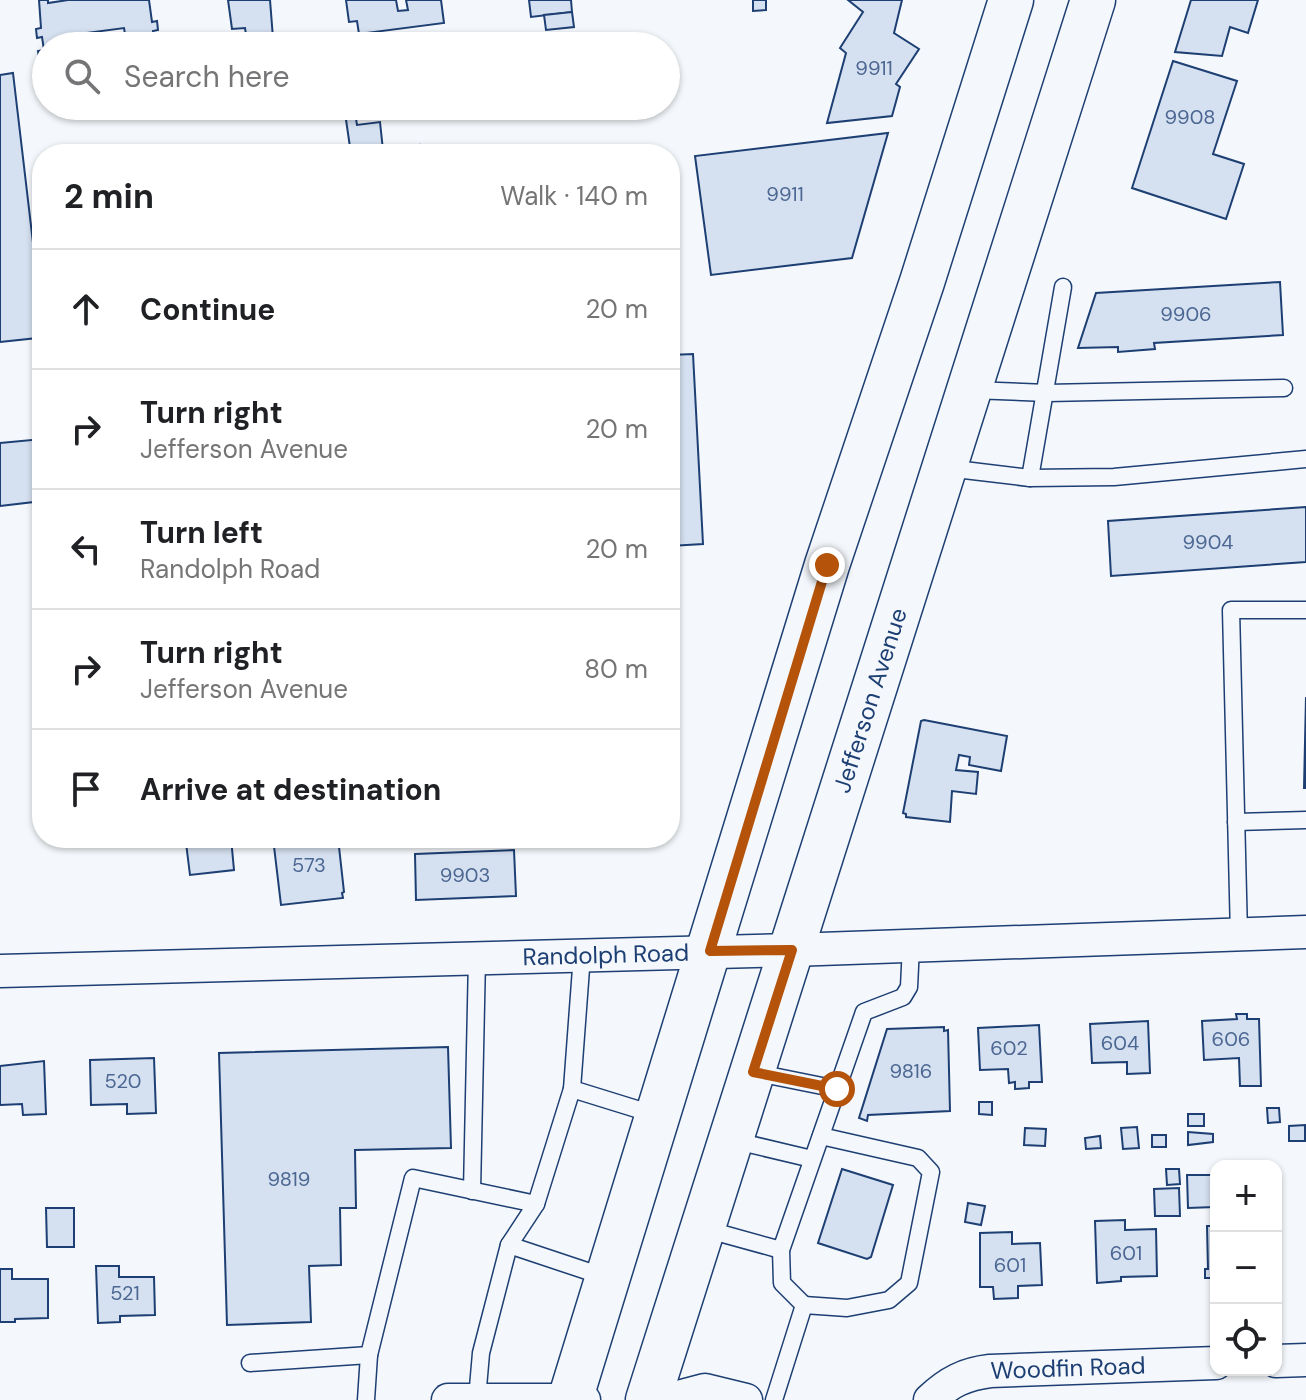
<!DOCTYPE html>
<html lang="en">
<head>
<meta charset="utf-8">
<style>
	body { margin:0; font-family:"DM Sans",sans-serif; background:#f2f2f2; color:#202124 }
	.controls { position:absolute; right:24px; bottom:24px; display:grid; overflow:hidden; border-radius:16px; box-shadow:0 2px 6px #0004 }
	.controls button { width:72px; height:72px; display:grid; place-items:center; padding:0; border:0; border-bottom:2px solid #e0e0e0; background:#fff; color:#202124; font:40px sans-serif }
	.stop { position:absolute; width:24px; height:24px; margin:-18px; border:6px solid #b45309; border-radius:50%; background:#fff }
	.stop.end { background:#b45309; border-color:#fff; box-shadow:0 2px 8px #0008 }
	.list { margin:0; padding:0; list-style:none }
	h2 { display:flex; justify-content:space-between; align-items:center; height:104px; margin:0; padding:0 32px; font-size:34px }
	h2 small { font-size:26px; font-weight:400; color:#757577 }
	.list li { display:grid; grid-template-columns:52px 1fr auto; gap:24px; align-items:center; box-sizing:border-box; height:120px; padding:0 32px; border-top:2px solid #e0e0e0 }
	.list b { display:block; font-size:30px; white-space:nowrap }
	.list p { margin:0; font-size:26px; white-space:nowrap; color:#757577 }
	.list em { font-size:26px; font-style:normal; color:#757577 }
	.icon { flex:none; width:44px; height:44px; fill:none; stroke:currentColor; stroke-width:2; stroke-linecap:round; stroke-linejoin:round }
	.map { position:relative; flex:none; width:1306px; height:1400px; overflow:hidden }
	.search { position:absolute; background:#fff; box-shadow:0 2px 6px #0004; left:32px; top:32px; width:648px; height:88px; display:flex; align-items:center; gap:20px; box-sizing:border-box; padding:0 28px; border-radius:44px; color:#757577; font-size:30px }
	.panel { position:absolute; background:#fff; box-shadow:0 2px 6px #0004; left:32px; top:144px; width:648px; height:704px; border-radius:32px }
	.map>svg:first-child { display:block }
	.building { fill:#d5e0f0; stroke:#1d3f73; stroke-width:2 }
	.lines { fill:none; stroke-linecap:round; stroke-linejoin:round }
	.lane-casing { stroke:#1d3f73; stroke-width:19 }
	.street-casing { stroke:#1d3f73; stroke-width:35 }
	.primary-casing { stroke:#1d3f73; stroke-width:47 }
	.lane { stroke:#f4f7fb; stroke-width:16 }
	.street { stroke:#f4f7fb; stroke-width:32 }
	.primary { stroke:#f4f7fb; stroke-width:44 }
	.route { stroke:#b45309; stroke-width:10 }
	.labels { text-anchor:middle; stroke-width:6; stroke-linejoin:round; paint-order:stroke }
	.number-label { font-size:20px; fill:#4b6792 }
	.street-label { font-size:24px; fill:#1d3f73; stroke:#f4f7fb }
</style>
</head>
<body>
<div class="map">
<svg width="1306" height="1400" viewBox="0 0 1306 1400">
	<rect width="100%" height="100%" fill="#f4f7fb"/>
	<!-- building -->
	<g class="building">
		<path d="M39,0H48V3L68,0H149L152,22L157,21L158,30L153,31L155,46H127L124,28L86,33L88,46H46V75H41L38,51L44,50L42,37L37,38L36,29L41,28Z"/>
		<path d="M228,0H270L273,38L247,41L245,28L232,29Z"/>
		<path d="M346,0H396L398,11L408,10L406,0H441L444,23L359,34L357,21L349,22Z"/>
		<path d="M529,0H571L572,12L531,17Z"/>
		<path d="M753,0H766V10L753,11Z"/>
		<path d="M848,0H902L894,33L919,49L896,84L900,87L892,116L827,123L846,53L840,48L863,12Z"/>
		<path d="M1191,0H1258L1248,33L1230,27L1222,56L1175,52Z"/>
		<path d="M572,12L574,27L546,30L544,15Z"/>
		<path d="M534,39L535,46H499V43Z"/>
		<path d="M1173,61L1237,81L1213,154L1244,164L1226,219L1132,188Z"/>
		<path d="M13,73L42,319L36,320L37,338L0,342V75Z"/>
		<path d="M344,106H354L357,125L380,122L383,150L420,145L421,154H351Z"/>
		<path d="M888,133L852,258L711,275L695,156Z"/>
		<path d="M1280,282L1283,335L1154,343L1155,349L1118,352V347L1078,348L1096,293Z"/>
		<path d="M693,354L703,544L670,546V355Z"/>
		<path d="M42,439V501L0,506V443Z"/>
		<path d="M1306,507V562L1111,576L1108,521Z"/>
		<path d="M1306,697V788H1304Z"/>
		<path d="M924,720L1007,736L1001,771L969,765L970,757L959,755L956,770L978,772L976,794L952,791L950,822L906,817V814L903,813L921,721Z"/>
		<path d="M178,838H231L234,870L190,875L186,843L179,844Z"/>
		<path d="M273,838H338L344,892L342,893L343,898L281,905Z"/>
		<path d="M514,850L516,896L416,900L415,854Z"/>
		<path d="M1236,1014H1247V1019H1259L1261,1086H1240L1239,1058L1204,1060L1202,1021L1237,1019Z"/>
		<path d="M1148,1021L1150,1073L1127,1074V1062L1092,1063L1090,1024Z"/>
		<path d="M1039,1025L1042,1082H1029V1088L1015,1089V1082L1009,1083L1008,1069L980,1070L978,1028Z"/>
		<path d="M944,1027V1031L948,1030L950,1111L868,1115L867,1121L859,1118L887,1029Z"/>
		<path d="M448,1047L451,1148L355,1150L356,1208H340L341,1265L309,1266L311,1322L227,1325L219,1053Z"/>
		<path d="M154,1058L156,1113L127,1114V1104L91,1105L90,1060Z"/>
		<path d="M44,1061L46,1114L23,1115L22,1104L0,1105V1066Z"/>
		<path d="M979,1102H992V1115L979,1114Z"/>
		<path d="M1267,1108H1279L1280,1122L1268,1123Z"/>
		<rect x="1188" y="1114" width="16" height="12"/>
		<path d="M1305,1125V1141H1289V1126Z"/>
		<path d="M1137,1127L1139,1148L1123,1149L1121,1128Z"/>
		<path d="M1025,1128L1046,1129L1045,1146L1024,1145Z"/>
		<path d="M1188,1132L1213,1134V1142L1188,1145Z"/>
		<rect x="1152" y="1135" width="14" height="12"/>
		<path d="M1100,1136L1101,1148L1086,1149L1085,1138Z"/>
		<path d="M842,1169L893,1185L871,1257L867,1259L818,1243Z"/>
		<path d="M1166,1169H1179L1180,1184L1167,1185Z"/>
		<path d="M1187,1175H1214L1215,1207L1188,1208Z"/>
		<path d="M1179,1188L1180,1216H1155L1154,1189Z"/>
		<path d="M968,1203L985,1206L981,1225L965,1222Z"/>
		<path d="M46,1208H74V1247H47Z"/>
		<path d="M1125,1220V1230L1156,1229L1157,1276L1121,1277V1281L1097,1283L1095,1221Z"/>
		<path d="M1207,1226H1216V1278H1205V1269H1208Z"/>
		<path d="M1012,1232V1244L1040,1243L1042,1285L1018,1286V1298L994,1299L993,1287H980V1233Z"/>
		<path d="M96,1266H119V1277H154L155,1315L120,1316V1322L98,1323Z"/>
		<path d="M0,1269H12V1279H48V1318L15,1319V1322H0Z"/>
	</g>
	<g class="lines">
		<!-- lane casing -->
		<g class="lane-casing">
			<g id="lane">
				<path d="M972,390L1047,393L1284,388"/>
				<path d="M947,468L1030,478L1114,477L1306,459"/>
				<path d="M1030,478L1063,287"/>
				<path d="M1236,822L1306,820"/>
				<path d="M1239,935L1231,610H1306"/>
				<path d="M582,955L572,1089L656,1115"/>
				<path d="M753,1072L837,1089"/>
				<path d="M572,1089L536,1204L509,1245L605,1277"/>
				<path d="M732,1140L812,1159"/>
				<path d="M472,1191L477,958"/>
				<path d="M705,1229L781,1250"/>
				<path d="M804,1305L847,1308L889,1300L909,1283L931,1172L918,1158L821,1136"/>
				<path d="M250,1363L369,1355L413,1178L536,1204"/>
				<path d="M477,1399L481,1353L509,1245"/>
				<path d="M366,1400L369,1355"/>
				<path d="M774,1400L804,1305L782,1283L781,1250L864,1012L903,997L909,987L911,946"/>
			</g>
		</g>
		<!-- street casing -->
		<g class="street-casing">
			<g id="street">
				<path id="s1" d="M0,971L792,950L1306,932"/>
				<path d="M1276,1361L1306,1360"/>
				<path d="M448,1400H584"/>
				<path d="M667,1400L705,1390L746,1400"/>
				<path id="s2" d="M930,1400C949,1382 965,1374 990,1371L1216,1363"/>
			</g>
		</g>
		<!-- primary casing -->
		<g class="primary-casing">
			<g id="primary">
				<path d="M570,1400L827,565L922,282L1011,0"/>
				<path id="s3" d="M648,1400L1093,0"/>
			</g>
		</g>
		<!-- lane -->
		<use href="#lane" class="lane"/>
		<!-- street -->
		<use href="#street" class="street"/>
		<!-- primary -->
		<use href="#primary" class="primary"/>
	</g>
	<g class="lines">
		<!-- route -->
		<path class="route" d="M827,565L710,951L792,950L753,1072L837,1089"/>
	</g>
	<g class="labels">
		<!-- number labels -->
		<g class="number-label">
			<text x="874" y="75">9911</text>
			<text x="1190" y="124">9908</text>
			<text x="785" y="201">9911</text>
			<text x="1186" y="321">9906</text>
			<text x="1208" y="549">9904</text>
			<text x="309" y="872">573</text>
			<text x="465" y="882">9903</text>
			<text x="1231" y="1046">606</text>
			<text x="1120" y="1050">604</text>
			<text x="1009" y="1055">602</text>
			<text x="911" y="1078">9816</text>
			<text x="123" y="1088">520</text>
			<text x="289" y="1186">9819</text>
			<text x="1126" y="1260">601</text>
			<text x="1010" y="1272">601</text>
			<text x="125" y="1300">521</text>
		</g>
		<!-- street labels -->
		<g class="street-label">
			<text dy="8" stroke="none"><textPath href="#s3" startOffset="734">Jefferson Avenue</textPath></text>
			<text dy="8" stroke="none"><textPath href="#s1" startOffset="606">Randolph Road</textPath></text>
			<text dy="8" stroke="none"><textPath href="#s2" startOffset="146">Woodfin Road</textPath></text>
		</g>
	</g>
</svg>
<div class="controls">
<button>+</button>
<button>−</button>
<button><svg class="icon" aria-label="locate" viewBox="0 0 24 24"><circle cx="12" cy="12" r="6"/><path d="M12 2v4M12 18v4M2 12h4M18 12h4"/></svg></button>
</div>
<div class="stop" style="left:837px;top:1089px"></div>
<div class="stop end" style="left:827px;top:565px"></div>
<div class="search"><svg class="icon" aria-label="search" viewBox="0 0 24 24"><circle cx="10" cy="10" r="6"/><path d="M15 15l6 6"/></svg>Search here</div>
<section class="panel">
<h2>2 min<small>Walk · 140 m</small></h2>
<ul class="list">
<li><svg class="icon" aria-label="ahead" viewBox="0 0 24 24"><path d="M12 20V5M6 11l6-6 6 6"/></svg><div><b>Continue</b></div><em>20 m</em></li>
<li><svg class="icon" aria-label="right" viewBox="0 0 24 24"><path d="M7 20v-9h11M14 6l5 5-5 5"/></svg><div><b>Turn right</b><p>Jefferson Avenue</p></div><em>20 m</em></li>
<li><svg class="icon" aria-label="left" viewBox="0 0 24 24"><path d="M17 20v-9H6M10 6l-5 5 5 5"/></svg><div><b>Turn left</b><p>Randolph Road</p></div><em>20 m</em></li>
<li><svg class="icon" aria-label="right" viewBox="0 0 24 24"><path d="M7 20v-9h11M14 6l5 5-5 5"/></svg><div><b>Turn right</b><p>Jefferson Avenue</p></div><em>80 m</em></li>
<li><svg class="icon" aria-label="arrive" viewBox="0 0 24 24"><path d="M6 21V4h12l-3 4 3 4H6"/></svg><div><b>Arrive at destination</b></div></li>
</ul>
</section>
</div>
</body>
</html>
